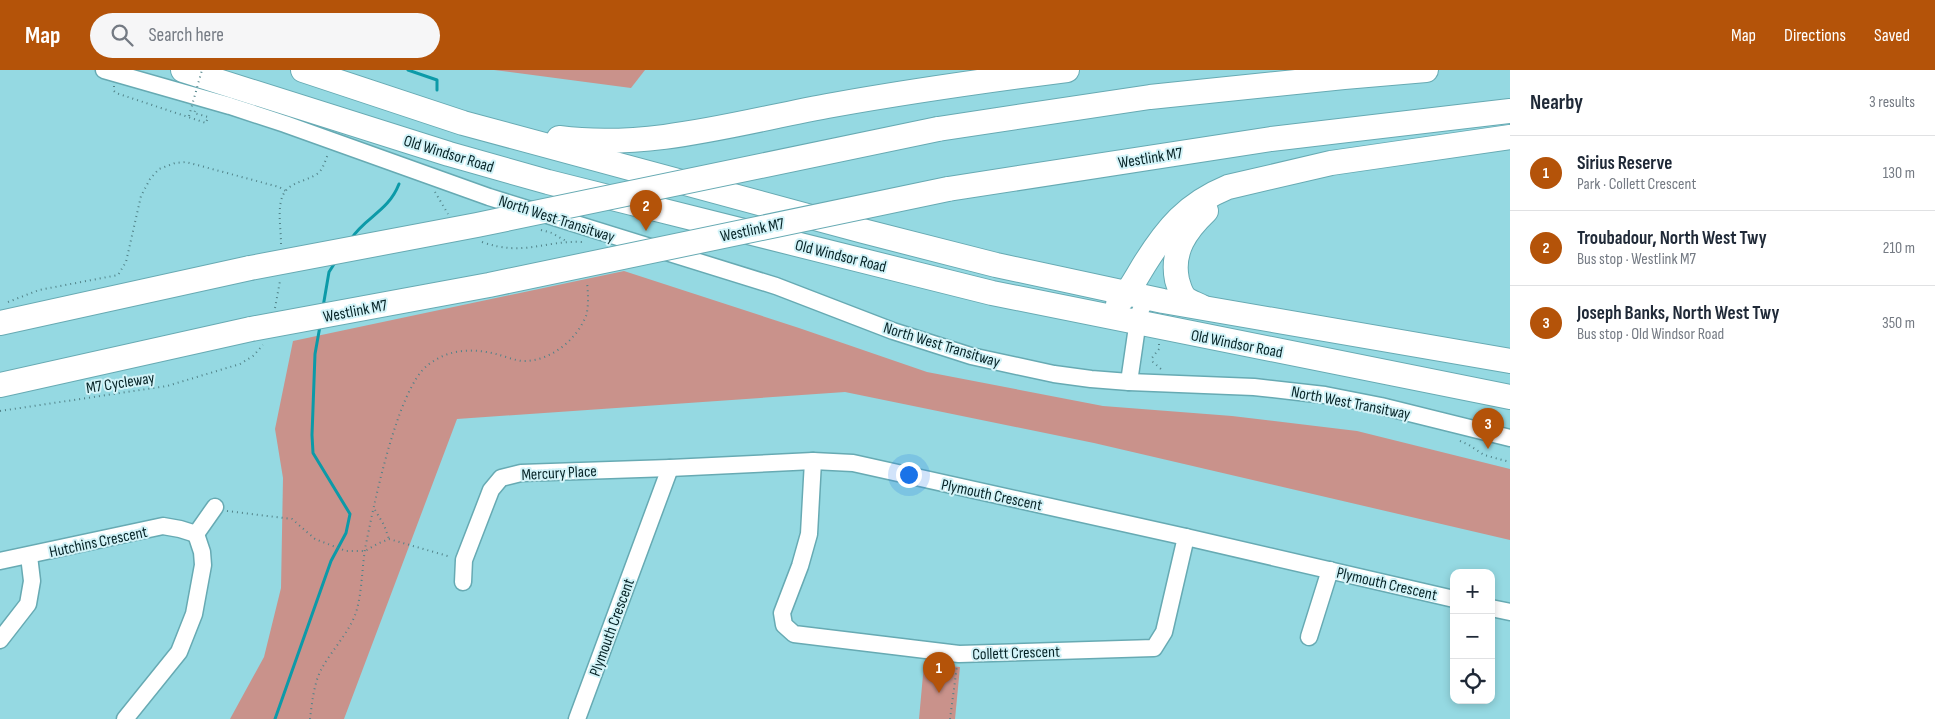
<!DOCTYPE html>
<html lang="en">
<head>
<meta charset="utf-8">
<style>
	body { margin:0; font-family:"Sofia Sans Condensed",sans-serif; background:#f6f6f7; color:#1f2937 }
	.controls { position:absolute; right:15px; bottom:15px; display:grid; overflow:hidden; border-radius:10px; box-shadow:0 2px 8px #0003 }
	.controls button { width:45px; height:45px; display:grid; place-items:center; padding:0; border:0; border-bottom:1px solid #e0e1e3; background:#fff; color:#1f2937; font:25px sans-serif }
	.you { position:absolute; left:908px; top:404px; width:18px; height:18px; margin:-12px; border:4px solid #fff; border-radius:50%; background:#1a73e8; box-shadow:0 0 0 8px #1a73e833 }
	.badge { display:grid; place-items:center; width:32px; height:32px; border-radius:50%; background:#b45309; color:#fff; font-size:16px; font-weight:700 }
	.pin { position:absolute; translate:-50% -41px; filter:drop-shadow(0 1px 2px #0008) }
	.pin::after { content:''; position:absolute; top:26px; width:18px; height:15px; background:inherit; clip-path:polygon(0 0,100% 0,50% 100%) }
	.list { margin:0; padding:0; list-style:none }
	h2 { display:flex; justify-content:space-between; align-items:center; height:65px; margin:0; padding:0 20px; font-size:21px }
	h2 small { font-size:16px; font-weight:400; color:#747a83 }
	.list li { display:grid; grid-template-columns:32px 1fr auto; gap:15px; align-items:center; box-sizing:border-box; height:75px; padding:0 20px; border-top:1px solid #e0e1e3 }
	.list b { display:block; font-size:19px; white-space:nowrap }
	.list p { margin:0; font-size:16px; white-space:nowrap; color:#747a83 }
	.list em { font-size:16px; font-style:normal; color:#747a83 }
	.icon { flex:none; width:28px; height:28px; fill:none; stroke:currentColor; stroke-width:2; stroke-linecap:round; stroke-linejoin:round }
	.map { position:relative; flex:none; width:1510px; height:649px; overflow:hidden }
	header { display:flex; align-items:center; gap:30px; box-sizing:border-box; height:70px; padding:0 25px; background:#b45309; color:#fff }
	header strong { font-size:24px }
	nav { display:flex; gap:28px; margin-inline-start:auto; font-size:18px }
	.search { width:350px; height:45px; background:#f6f6f7; display:flex; align-items:center; gap:12px; box-sizing:border-box; padding:0 18px; border-radius:28px; color:#747a83; font-size:19px }
	main { display:flex }
	aside { flex:1; background:#fff }
	.map>svg:first-child { display:block }
	.green { fill:#c9928b }
	.lines { fill:none; stroke-linecap:round; stroke-linejoin:round }
	.stream { stroke:#0c9aa8; stroke-width:3 }
	.minor-casing { stroke:#67aab3; stroke-width:19 }
	.highway-casing { stroke:#67aab3; stroke-width:26 }
	.path { stroke:#518288; stroke-width:2; stroke-dasharray:1 4; stroke-linecap:butt }
	.minor { stroke:#fff; stroke-width:16 }
	.highway { stroke:#fff; stroke-width:24 }
	.highway-bridge-casing { stroke:#67aab3; stroke-width:26; stroke-linecap:butt }
	.path-bridge { stroke:#518288; stroke-width:2; stroke-dasharray:1 4; stroke-linecap:butt }
	.highway-bridge { stroke:#fff; stroke-width:24 }
	.labels { text-anchor:middle; stroke-width:4; stroke-linejoin:round; paint-order:stroke }
	.street-label { font-size:16px; fill:#062326; stroke:#d2f3f8 }
</style>
</head>
<body>
<header>
<strong>Map</strong>
<div class="search"><svg class="icon" aria-label="search" viewBox="0 0 24 24"><circle cx="10" cy="10" r="6"/><path d="M15 15l6 6"/></svg>Search here</div>
<nav><a>Map</a><a>Directions</a><a>Saved</a></nav>
</header>
<main>
<div class="map">
<svg width="1510" height="649" viewBox="0 0 1510 649">
	<rect width="100%" height="100%" fill="#95d9e2"/>
	<!-- green -->
	<g class="green">
		<path d="M494,0H645L631,18Z"/>
		<path d="M624,201L799,258L927,302L1103,336L1232,346L1357,361L1510,399V470L1094,373L845,322L457,349L344,649H230L264,587L281,518L283,408L275,359L293,271Z"/>
		<path d="M924,594L960,597L955,649H919Z"/>
	</g>
	<g class="lines">
		<!-- stream -->
		<g class="stream">
			<path d="M408,0L437,10V20"/>
			<path d="M351,169C365,147 388,142 399,114"/>
			<path d="M323,237L329,202L336,191"/>
			<path d="M275,649L331,491L346,463L350,444L313,383L312,365L315,284L320,256"/>
		</g>
		<!-- minor casing -->
		<g class="minor-casing">
			<g id="minor">
				<path d="M104,0L230,36L285,54L489,127L776,216L893,261L971,286L1054,304L1091,309L1129,312L1254,317L1325,325L1381,336L1510,368"/>
				<path d="M1129,312L1139,243L1145,232L1151,228"/>
				<path d="M813,391L809,464L800,496L782,543L784,555L794,564L959,584L1154,578L1164,562L1186,467"/>
				<path d="M196,464L215,437"/>
				<path d="M0,491L163,456L180,459L196,464"/>
				<path d="M463,512L464,490L491,420L501,408L521,403L670,398L813,391L853,393L1186,467L1454,529"/>
				<path d="M1491,538L1510,542"/>
				<path d="M1309,567L1330,500"/>
				<path d="M0,570L28,534L32,511L29,486"/>
				<path d="M125,649L179,582L194,544L203,495L202,482L196,464"/>
				<path d="M577,649L670,398"/>
			</g>
		</g>
		<!-- highway casing -->
		<g class="highway-casing">
			<g id="highway">
				<path d="M183,0L449,84L548,112L992,223L1510,327"/>
				<path d="M303,0L463,53L863,161L996,195L1163,231L1510,291"/>
				<path d="M938,59L1150,27L1344,7L1426,0"/>
				<path d="M559,68C652,80 743,51 833,35C911,21 989,10 1067,0"/>
				<path d="M948,119L1271,69L1510,41"/>
				<path d="M1118,234C1129,222 1136,208 1144,195C1167,158 1187,134 1228,117L1331,93L1510,67"/>
				<path d="M1202,237C1197,234 1189,232 1185,228C1180,223 1179,216 1177,210C1171,181 1186,160 1206,141"/>
				<path d="M0,253L250,198"/>
				<path d="M0,315L251,259"/>
			</g>
		</g>
		<!-- path -->
		<g class="path">
			<path d="M114,16V21L116,23L206,53L208,47L194,43L195,41"/>
			<path d="M435,122L448,144"/>
			<path d="M541,160L552,163L566,171"/>
			<path d="M482,172C524,187 544,170 583,172"/>
			<path d="M281,174C281,160 278,144 281,131C285,112 303,113 317,104C323,100 325,91 328,84"/>
			<path d="M8,232L39,220L118,205L126,192L141,126L150,109L159,99L175,93L186,92L279,117L286,121"/>
			<path d="M275,238L280,211"/>
			<path d="M1159,274V279L1152,288L1153,292L1161,299"/>
			<path d="M0,341L167,316L240,294L253,286L263,275"/>
			<path d="M1460,371L1469,375L1484,385L1510,392"/>
			<path d="M375,440L384,455L389,469"/>
			<path d="M227,441L292,449L315,469L346,481H365L377,474L389,469L451,487"/>
			<path d="M310,649C312,633 314,612 322,598C332,580 352,559 357,539C362,520 362,499 365,479C373,439 397,318 428,295C448,279 472,278 496,284C504,286 513,290 522,291C549,292 576,271 586,246C589,236 588,222 587,212"/>
			<path d="M950,649L957,596"/>
		</g>
		<!-- minor -->
		<use href="#minor" class="minor"/>
		<!-- highway -->
		<use href="#highway" class="highway"/>
		<!-- highway-bridge casing -->
		<g class="highway-bridge-casing">
			<g id="highway-bridge">
				<path d="M250,198L477,155L938,59"/>
				<path d="M251,259L489,215L948,119"/>
			</g>
		</g>
		<!-- path-bridge -->
		<path class="path-bridge" d="M189,46L202,0"/>
		<!-- highway-bridge -->
		<use href="#highway-bridge" class="highway-bridge"/>
	</g>
	<g class="labels">
		<!-- street labels -->
		<g class="street-label">
			<text transform="translate(449 83) rotate(17)" y="6">Old Windsor Road</text>
			<text transform="translate(1150 87) rotate(-9)" y="6">Westlink M7</text>
			<text transform="translate(557 148) rotate(18)" y="6">North West Transitway</text>
			<text transform="translate(752 159) rotate(-12)" y="6">Westlink M7</text>
			<text transform="translate(841 185) rotate(14)" y="6">Old Windsor Road</text>
			<text transform="translate(355 240) rotate(-11)" y="6">Westlink M7</text>
			<text transform="translate(1237 273) rotate(11)" y="6">Old Windsor Road</text>
			<text transform="translate(942 274) rotate(17)" y="6">North West Transitway</text>
			<text transform="translate(120 312) rotate(-9)" y="6">M7 Cycleway</text>
			<text transform="translate(1351 332) rotate(11)" y="6">North West Transitway</text>
			<text transform="translate(559 402) rotate(-3)" y="6">Mercury Place</text>
			<text transform="translate(992 424) rotate(12)" y="6">Plymouth Crescent</text>
			<text transform="translate(98 471) rotate(-12)" y="6">Hutchins Crescent</text>
			<text transform="translate(1387 513) rotate(13)" y="6">Plymouth Crescent</text>
			<text transform="translate(611 557) rotate(-70)" y="6">Plymouth Crescent</text>
			<text transform="translate(1016 582) rotate(-2)" y="6">Collett Crescent</text>
		</g>
	</g>
</svg>
<div class="controls">
<button>+</button>
<button>−</button>
<button><svg class="icon" aria-label="locate" viewBox="0 0 24 24"><circle cx="12" cy="12" r="6"/><path d="M12 2v4M12 18v4M2 12h4M18 12h4"/></svg></button>
</div>
<div class="you"></div>
<div class="pin badge" style="left:939px;top:623px">1</div>
<div class="pin badge" style="left:646px;top:161px">2</div>
<div class="pin badge" style="left:1488px;top:379px">3</div>
</div>
<aside>
<h2>Nearby<small>3 results</small></h2>
<ul class="list">
<li><span class="badge">1</span><div><b>Sirius Reserve</b><p>Park · Collett Crescent</p></div><em>130 m</em></li>
<li><span class="badge">2</span><div><b>Troubadour, North West Twy</b><p>Bus stop · Westlink M7</p></div><em>210 m</em></li>
<li><span class="badge">3</span><div><b>Joseph Banks, North West Twy</b><p>Bus stop · Old Windsor Road</p></div><em>350 m</em></li>
</ul>
</aside>
</main>
</body>
</html>
